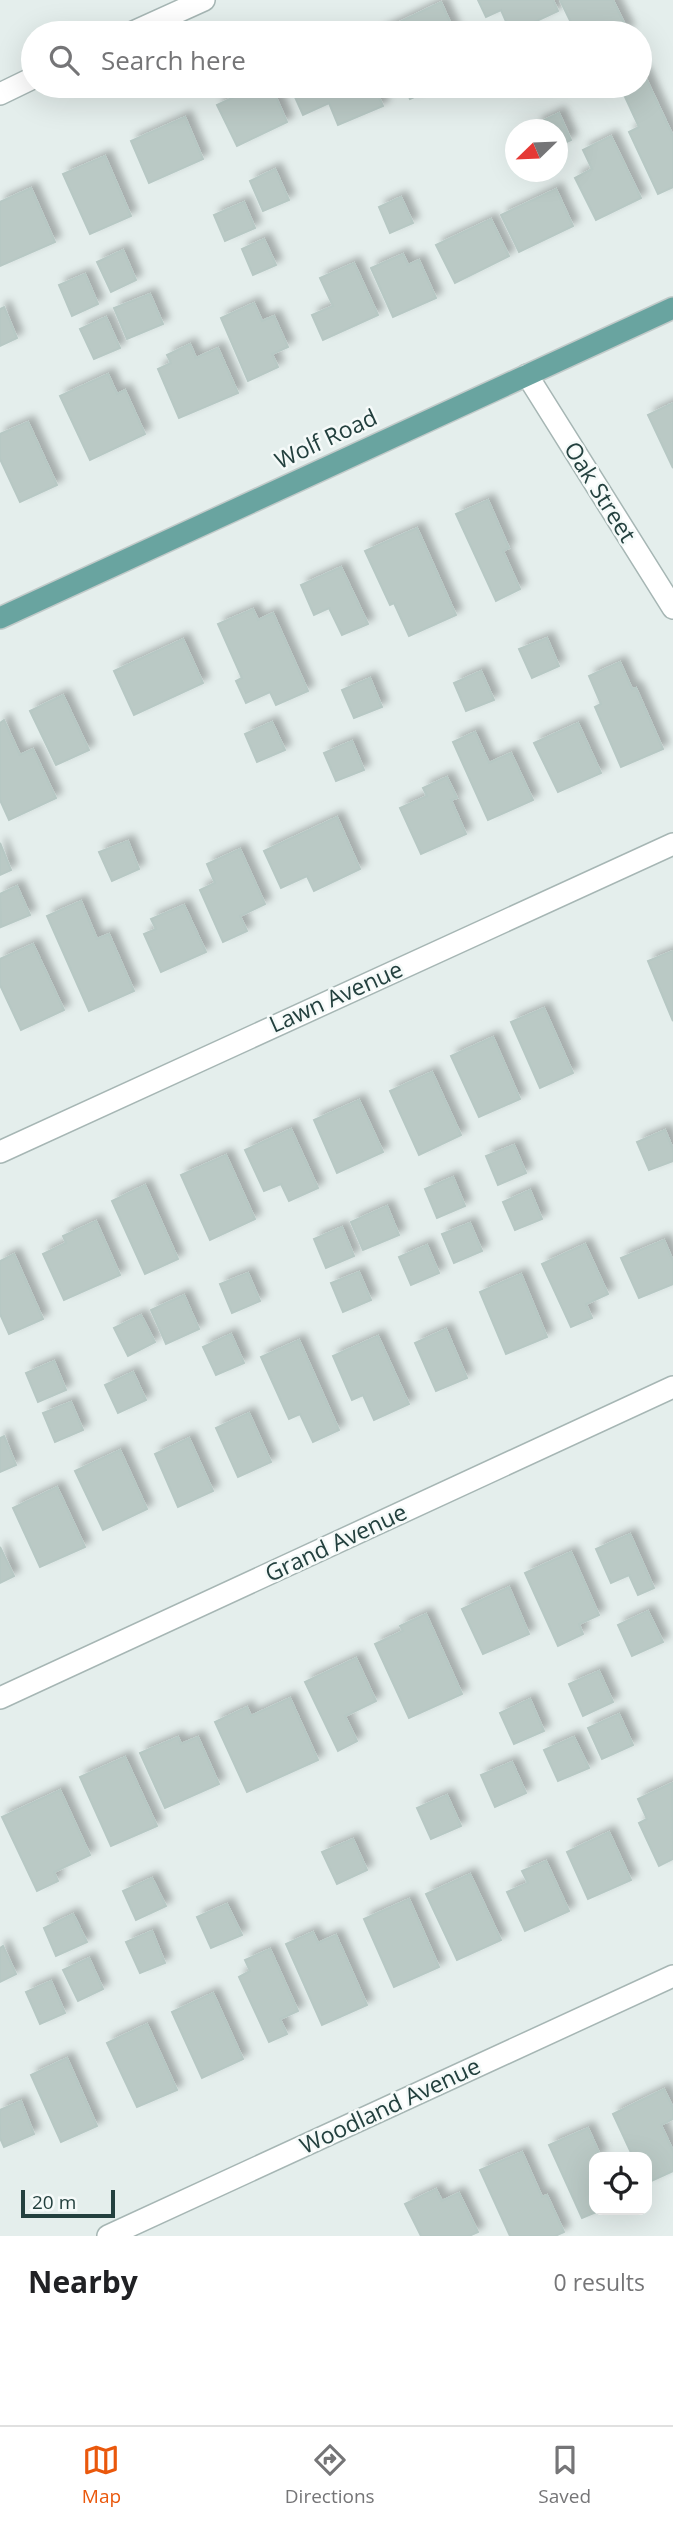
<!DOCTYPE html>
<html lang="en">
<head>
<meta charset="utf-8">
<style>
	body { margin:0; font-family:"Open Sans",sans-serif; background:#f2f2f2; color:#202124 }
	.controls { position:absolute; right:21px; bottom:21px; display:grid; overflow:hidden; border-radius:14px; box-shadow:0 7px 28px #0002 }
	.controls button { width:63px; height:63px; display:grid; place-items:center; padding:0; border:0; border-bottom:2px solid #e0e0e0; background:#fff; color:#202124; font:35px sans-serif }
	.compass { position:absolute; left:505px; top:119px; width:63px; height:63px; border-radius:50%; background:#fff; box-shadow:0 7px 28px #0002; rotate:247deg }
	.scale { position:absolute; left:21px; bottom:18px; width:94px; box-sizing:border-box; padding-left:7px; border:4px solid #23403e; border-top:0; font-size:19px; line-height:24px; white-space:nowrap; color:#23403e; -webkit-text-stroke:5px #f5faf9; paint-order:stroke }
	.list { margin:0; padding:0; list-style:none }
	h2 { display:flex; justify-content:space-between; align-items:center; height:91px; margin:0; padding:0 28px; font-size:30px }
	h2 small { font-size:23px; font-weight:400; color:#757577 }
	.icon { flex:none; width:38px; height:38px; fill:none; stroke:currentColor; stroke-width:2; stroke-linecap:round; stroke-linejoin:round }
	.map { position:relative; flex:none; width:673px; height:2236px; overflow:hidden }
	.search { position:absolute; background:#fff; box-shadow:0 7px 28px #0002; left:21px; right:21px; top:21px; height:77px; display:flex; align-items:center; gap:18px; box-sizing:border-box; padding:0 24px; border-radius:38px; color:#757577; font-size:26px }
	.sheet { height:189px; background:#fff }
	nav { display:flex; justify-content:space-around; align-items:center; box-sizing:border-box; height:98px; border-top:2px solid #e0e0e0; background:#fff; font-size:19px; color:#757577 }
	nav a { display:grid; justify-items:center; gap:4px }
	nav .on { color:#ea580c }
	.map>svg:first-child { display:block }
	.building { fill:#bac9c5; stroke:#b7c8c4; stroke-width:2; filter:url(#shadow) }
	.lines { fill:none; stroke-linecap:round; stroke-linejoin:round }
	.minor-casing { stroke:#a6b6b4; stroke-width:24 }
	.major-casing { stroke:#c1cac9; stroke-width:24 }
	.minor { stroke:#fff; stroke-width:21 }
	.major { stroke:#69a4a0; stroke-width:21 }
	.labels { text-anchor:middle; stroke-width:5; stroke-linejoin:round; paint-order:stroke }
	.street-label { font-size:23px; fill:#23403e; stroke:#f5faf9 }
</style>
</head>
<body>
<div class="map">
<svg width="673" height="2236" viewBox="0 0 673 2236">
	<defs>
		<filter id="shadow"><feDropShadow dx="6" dy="-6" stdDeviation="3.5" flood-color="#0004"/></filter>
	</defs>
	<rect width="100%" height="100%" fill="#e4eeec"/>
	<!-- building -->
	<g class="building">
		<path d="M478,0H553L558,11L511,33L501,10L486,17Z"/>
		<path d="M560,0H613L628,31L624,33H576Z"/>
		<path d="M441,2L455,33H379V32Z"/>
		<path d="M643,72L673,136V187L658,194L629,132L639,127L620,86H640V73Z"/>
		<path d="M258,86H271L287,122L237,146L217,105Z"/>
		<path d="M290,86H374L383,106L338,125L329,103L303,115Z"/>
		<path d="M404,86H439L410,99Z"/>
		<path d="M559,113L571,140L558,146V130H539L536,124Z"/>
		<path d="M185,117L203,159L149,183L131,141Z"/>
		<path d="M611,136L641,198L596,220L575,178L592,169L583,150Z"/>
		<path d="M105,156L131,216L90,234L63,174Z"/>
		<path d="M275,169L289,200L263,211L250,181Z"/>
		<path d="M31,188L55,242L0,266V202Z"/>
		<path d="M556,189L573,226L519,252L501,215Z"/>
		<path d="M401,197L413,223L390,233L379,207Z"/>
		<path d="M244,202L255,228L225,241L214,215Z"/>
		<path d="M491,219L509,256L455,283L436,245Z"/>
		<path d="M264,239L276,265L253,275L242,249Z"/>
		<path d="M123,250L136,280L111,292L97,262Z"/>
		<path d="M403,254L408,265L419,260L436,298L393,317L371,268Z"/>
		<path d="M354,263L378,315L323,340L312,315L333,306L320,278Z"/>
		<path d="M85,274L98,304L72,316L59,285Z"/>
		<path d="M150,294L163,324L127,339L114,308Z"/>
		<path d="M254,303L262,321L274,316L288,347L272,354L278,367L248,381L221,318Z"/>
		<path d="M4,307L17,338L0,346V309Z"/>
		<path d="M106,317L120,348L94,359L80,329Z"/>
		<path d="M190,344L196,358L218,348L238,393L179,418L158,369L171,363L167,355Z"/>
		<path d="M108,374L117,394L125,390L145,434L90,460L60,396Z"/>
		<path d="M673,403V468L648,415Z"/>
		<path d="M28,422L57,485L20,502L0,459V434Z"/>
		<path d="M488,500L509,548L503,551L520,589L496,601L456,514Z"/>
		<path d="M417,528L456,615L409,636L394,603L390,605L365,551Z"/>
		<path d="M341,567L368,624L342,635L329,608L314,615L301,585Z"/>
		<path d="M253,609L258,620L273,613L308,691L276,705L270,692L246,703L236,681L242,678L218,624Z"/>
		<path d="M547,638L559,666L532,678L519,649Z"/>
		<path d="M183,639L203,683L134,715L114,671Z"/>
		<path d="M620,662L632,689L636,688L663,749L621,767L595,707L601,704L589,676Z"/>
		<path d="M481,671L494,700L466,711L454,683Z"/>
		<path d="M370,678L382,707L354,718L342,690Z"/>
		<path d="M63,695L89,750L56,765L30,711Z"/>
		<path d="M4,720L20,755L33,749L56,798L9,820L0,800V723Z"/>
		<path d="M272,722L285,750L257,762L245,734Z"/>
		<path d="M578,723L601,773L558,792L534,743Z"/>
		<path d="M475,732L489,763L511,753L533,800L488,820L453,742Z"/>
		<path d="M352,741L364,770L336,781L324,753Z"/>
		<path d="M447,777L457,798L451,800L466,834L421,854L400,808L427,796L423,788Z"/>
		<path d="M337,817L360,869L314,891L307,876L281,888L264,851Z"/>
		<path d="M128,841L139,869L112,881L99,852Z"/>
		<path d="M0,843L11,870L0,875Z"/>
		<path d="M240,849L265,904L240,916L247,931L223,942L200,890L215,883L207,864Z"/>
		<path d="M17,886L30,915L1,927L0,894Z"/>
		<path d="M81,901L97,939L109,934L134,991L89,1011L47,916Z"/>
		<path d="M184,905L206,952L161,972L144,934L156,929L151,919Z"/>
		<path d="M33,944L64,1010L21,1030L0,985V959Z"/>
		<path d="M673,951V1021L648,961Z"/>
		<path d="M544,1008L573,1073L540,1088L511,1022Z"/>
		<path d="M493,1037L520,1099L479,1117L451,1056Z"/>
		<path d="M432,1072L461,1135L419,1155L390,1091Z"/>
		<path d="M359,1100L383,1152L337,1173L314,1120Z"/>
		<path d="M291,1129L318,1188L289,1201L281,1184L264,1191L245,1150Z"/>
		<path d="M665,1130L673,1149V1161L649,1170L637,1142Z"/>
		<path d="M514,1145L526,1173L498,1185L486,1156Z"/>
		<path d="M226,1155L255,1219L210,1240L181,1175Z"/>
		<path d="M453,1177L465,1206L437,1218L425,1189Z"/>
		<path d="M145,1185L178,1259L145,1274L112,1201Z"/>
		<path d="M530,1190L542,1219L515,1230L503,1202Z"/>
		<path d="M387,1206L399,1235L363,1250L351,1222Z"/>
		<path d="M96,1221L120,1275L64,1300L43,1254L66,1243L63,1236Z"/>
		<path d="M470,1223L482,1251L454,1263L442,1234Z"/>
		<path d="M342,1227L354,1256L326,1268L314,1239Z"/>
		<path d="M664,1240L673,1261V1284L639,1298L621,1258Z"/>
		<path d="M585,1244L608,1294L586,1304L592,1318L571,1327L542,1264Z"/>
		<path d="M427,1245L439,1273L411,1285L399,1257Z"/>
		<path d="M14,1254L43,1319L9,1334L0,1314V1261Z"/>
		<path d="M359,1272L371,1300L343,1312L331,1283Z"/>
		<path d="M248,1273L260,1301L232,1313L220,1284Z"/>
		<path d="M521,1274L547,1337L506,1354L480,1292Z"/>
		<path d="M184,1295L199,1329L166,1344L151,1310Z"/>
		<path d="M141,1315L155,1342L128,1356L114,1328Z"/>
		<path d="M446,1329L467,1378L436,1391L415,1343Z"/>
		<path d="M231,1334L244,1363L216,1375L203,1347Z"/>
		<path d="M378,1336L409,1404L374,1420L363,1395L352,1400L333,1356Z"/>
		<path d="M299,1340L339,1430L313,1442L300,1414L289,1419L261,1357Z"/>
		<path d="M54,1361L66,1390L38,1402L26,1373Z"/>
		<path d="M133,1372L146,1400L118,1413L105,1385Z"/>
		<path d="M71,1402L83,1430L55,1442L43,1413Z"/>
		<path d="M249,1413L271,1462L238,1477L216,1428Z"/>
		<path d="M4,1436L16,1465L0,1472V1438Z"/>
		<path d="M189,1438L213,1491L178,1507L155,1454Z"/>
		<path d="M120,1450L147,1509L103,1530L75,1471Z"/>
		<path d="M57,1487L85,1547L40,1567L13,1508Z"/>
		<path d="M630,1534L654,1588L638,1595L629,1575L611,1583L596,1549Z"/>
		<path d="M0,1547L14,1576L0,1583Z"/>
		<path d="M571,1552L599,1615L579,1624L583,1634L558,1646L525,1573Z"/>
		<path d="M509,1587L529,1634L483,1654L462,1609Z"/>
		<path d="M648,1611L663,1642L632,1656L618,1625Z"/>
		<path d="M426,1614L462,1694L409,1718L375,1644L403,1631L400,1626Z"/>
		<path d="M356,1658L376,1701L345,1716L357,1741L338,1751L305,1682Z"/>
		<path d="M599,1671L613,1702L583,1716L569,1684Z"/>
		<path d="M290,1698L318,1760L247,1792L215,1722L247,1707L251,1716Z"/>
		<path d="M530,1699L544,1731L514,1744L500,1713Z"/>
		<path d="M619,1714L633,1745L602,1759L588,1728Z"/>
		<path d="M178,1737L181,1744L198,1737L219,1784L165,1808L140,1753Z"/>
		<path d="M574,1737L589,1768L558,1781L544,1750Z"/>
		<path d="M125,1757L157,1826L111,1846L80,1777Z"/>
		<path d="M512,1762L526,1793L495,1807L481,1775Z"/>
		<path d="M672,1783L673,1859L659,1866L639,1823L647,1819L638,1799Z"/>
		<path d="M60,1790L90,1855L54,1872L58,1881L37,1891L2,1817Z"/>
		<path d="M447,1795L461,1826L431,1839L417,1808Z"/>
		<path d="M609,1832L631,1880L588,1899L567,1852Z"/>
		<path d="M353,1839L367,1870L337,1884L322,1852Z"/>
		<path d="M546,1861L569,1911L525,1931L507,1892L528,1883L522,1871Z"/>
		<path d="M470,1874L501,1940L457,1960L426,1894Z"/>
		<path d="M152,1878L166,1906L136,1920L123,1891Z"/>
		<path d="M409,1899L439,1967L394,1987L364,1919Z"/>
		<path d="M227,1904L242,1935L211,1948L197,1917Z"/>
		<path d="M73,1914L87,1942L56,1956L44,1928Z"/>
		<path d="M152,1931L165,1963L140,1973L126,1942Z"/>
		<path d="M313,1932L318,1943L336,1935L367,2005L322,2025L286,1944Z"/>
		<path d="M3,1946L16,1974L0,1982V1948Z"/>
		<path d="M270,1949L298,2011L280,2019L287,2034L269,2042L239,1977L250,1971L245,1960Z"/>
		<path d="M89,1958L103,1989L78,2001L63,1970Z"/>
		<path d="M51,1981L65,2013L40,2024L26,1992Z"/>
		<path d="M213,1993L243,2059L202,2078L172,2012Z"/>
		<path d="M147,2024L177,2090L137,2107L107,2043Z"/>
		<path d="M67,2058L97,2126L61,2142L31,2075Z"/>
		<path d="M664,2089L673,2108V2119L661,2125L673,2151V2171L647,2183V2157H633L613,2114Z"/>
		<path d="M21,2101L34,2134L4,2147L0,2138V2110Z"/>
		<path d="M588,2128L601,2157H594V2210H601L582,2218L549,2145Z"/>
		<path d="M522,2152L542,2197L547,2195L564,2232L555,2236H510L480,2170Z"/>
		<path d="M436,2189L442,2201L459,2193L478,2232L469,2236H421L405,2204Z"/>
	</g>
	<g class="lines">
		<!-- minor casing -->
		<g class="minor-casing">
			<g id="minor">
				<path d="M131,33L204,0"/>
				<path d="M0,94L33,78"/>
				<path d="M527,375L673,608"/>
				<path d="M0,1152L673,844"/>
				<path d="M0,1698L673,1387"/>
				<path d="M108,2236L673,1976"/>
			</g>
		</g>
		<!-- major casing -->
		<g class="major-casing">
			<path id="major" d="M0,618L673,308"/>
		</g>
		<!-- minor -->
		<use href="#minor" class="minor"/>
		<!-- major -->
		<use href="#major" class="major"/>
	</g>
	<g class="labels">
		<!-- street labels -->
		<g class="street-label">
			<text transform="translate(326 439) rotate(-25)" y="8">Wolf Road</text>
			<text transform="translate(600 492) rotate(58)" y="8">Oak Street</text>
			<text transform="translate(336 997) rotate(-24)" y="8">Lawn Avenue</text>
			<text transform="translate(336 1543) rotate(-25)" y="8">Grand Avenue</text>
			<text transform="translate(390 2106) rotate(-25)" y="8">Woodland Avenue</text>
		</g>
	</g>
</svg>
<div class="controls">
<button><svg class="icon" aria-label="locate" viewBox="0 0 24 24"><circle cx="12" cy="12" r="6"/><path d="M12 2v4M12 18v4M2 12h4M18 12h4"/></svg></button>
</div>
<svg class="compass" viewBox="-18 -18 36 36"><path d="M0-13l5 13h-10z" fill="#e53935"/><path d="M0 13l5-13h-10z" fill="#757577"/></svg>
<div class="scale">20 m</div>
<div class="search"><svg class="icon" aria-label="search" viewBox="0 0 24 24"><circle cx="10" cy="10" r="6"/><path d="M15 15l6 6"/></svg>Search here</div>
</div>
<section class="sheet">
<h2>Nearby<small>0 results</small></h2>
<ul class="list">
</ul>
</section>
<nav>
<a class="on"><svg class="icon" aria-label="map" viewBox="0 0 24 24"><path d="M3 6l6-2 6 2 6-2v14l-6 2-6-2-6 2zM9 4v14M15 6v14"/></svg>Map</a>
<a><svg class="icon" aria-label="directions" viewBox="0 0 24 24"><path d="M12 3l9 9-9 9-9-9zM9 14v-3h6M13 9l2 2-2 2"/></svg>Directions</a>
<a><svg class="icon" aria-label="saved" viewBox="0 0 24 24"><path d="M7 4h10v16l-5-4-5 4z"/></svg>Saved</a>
</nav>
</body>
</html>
